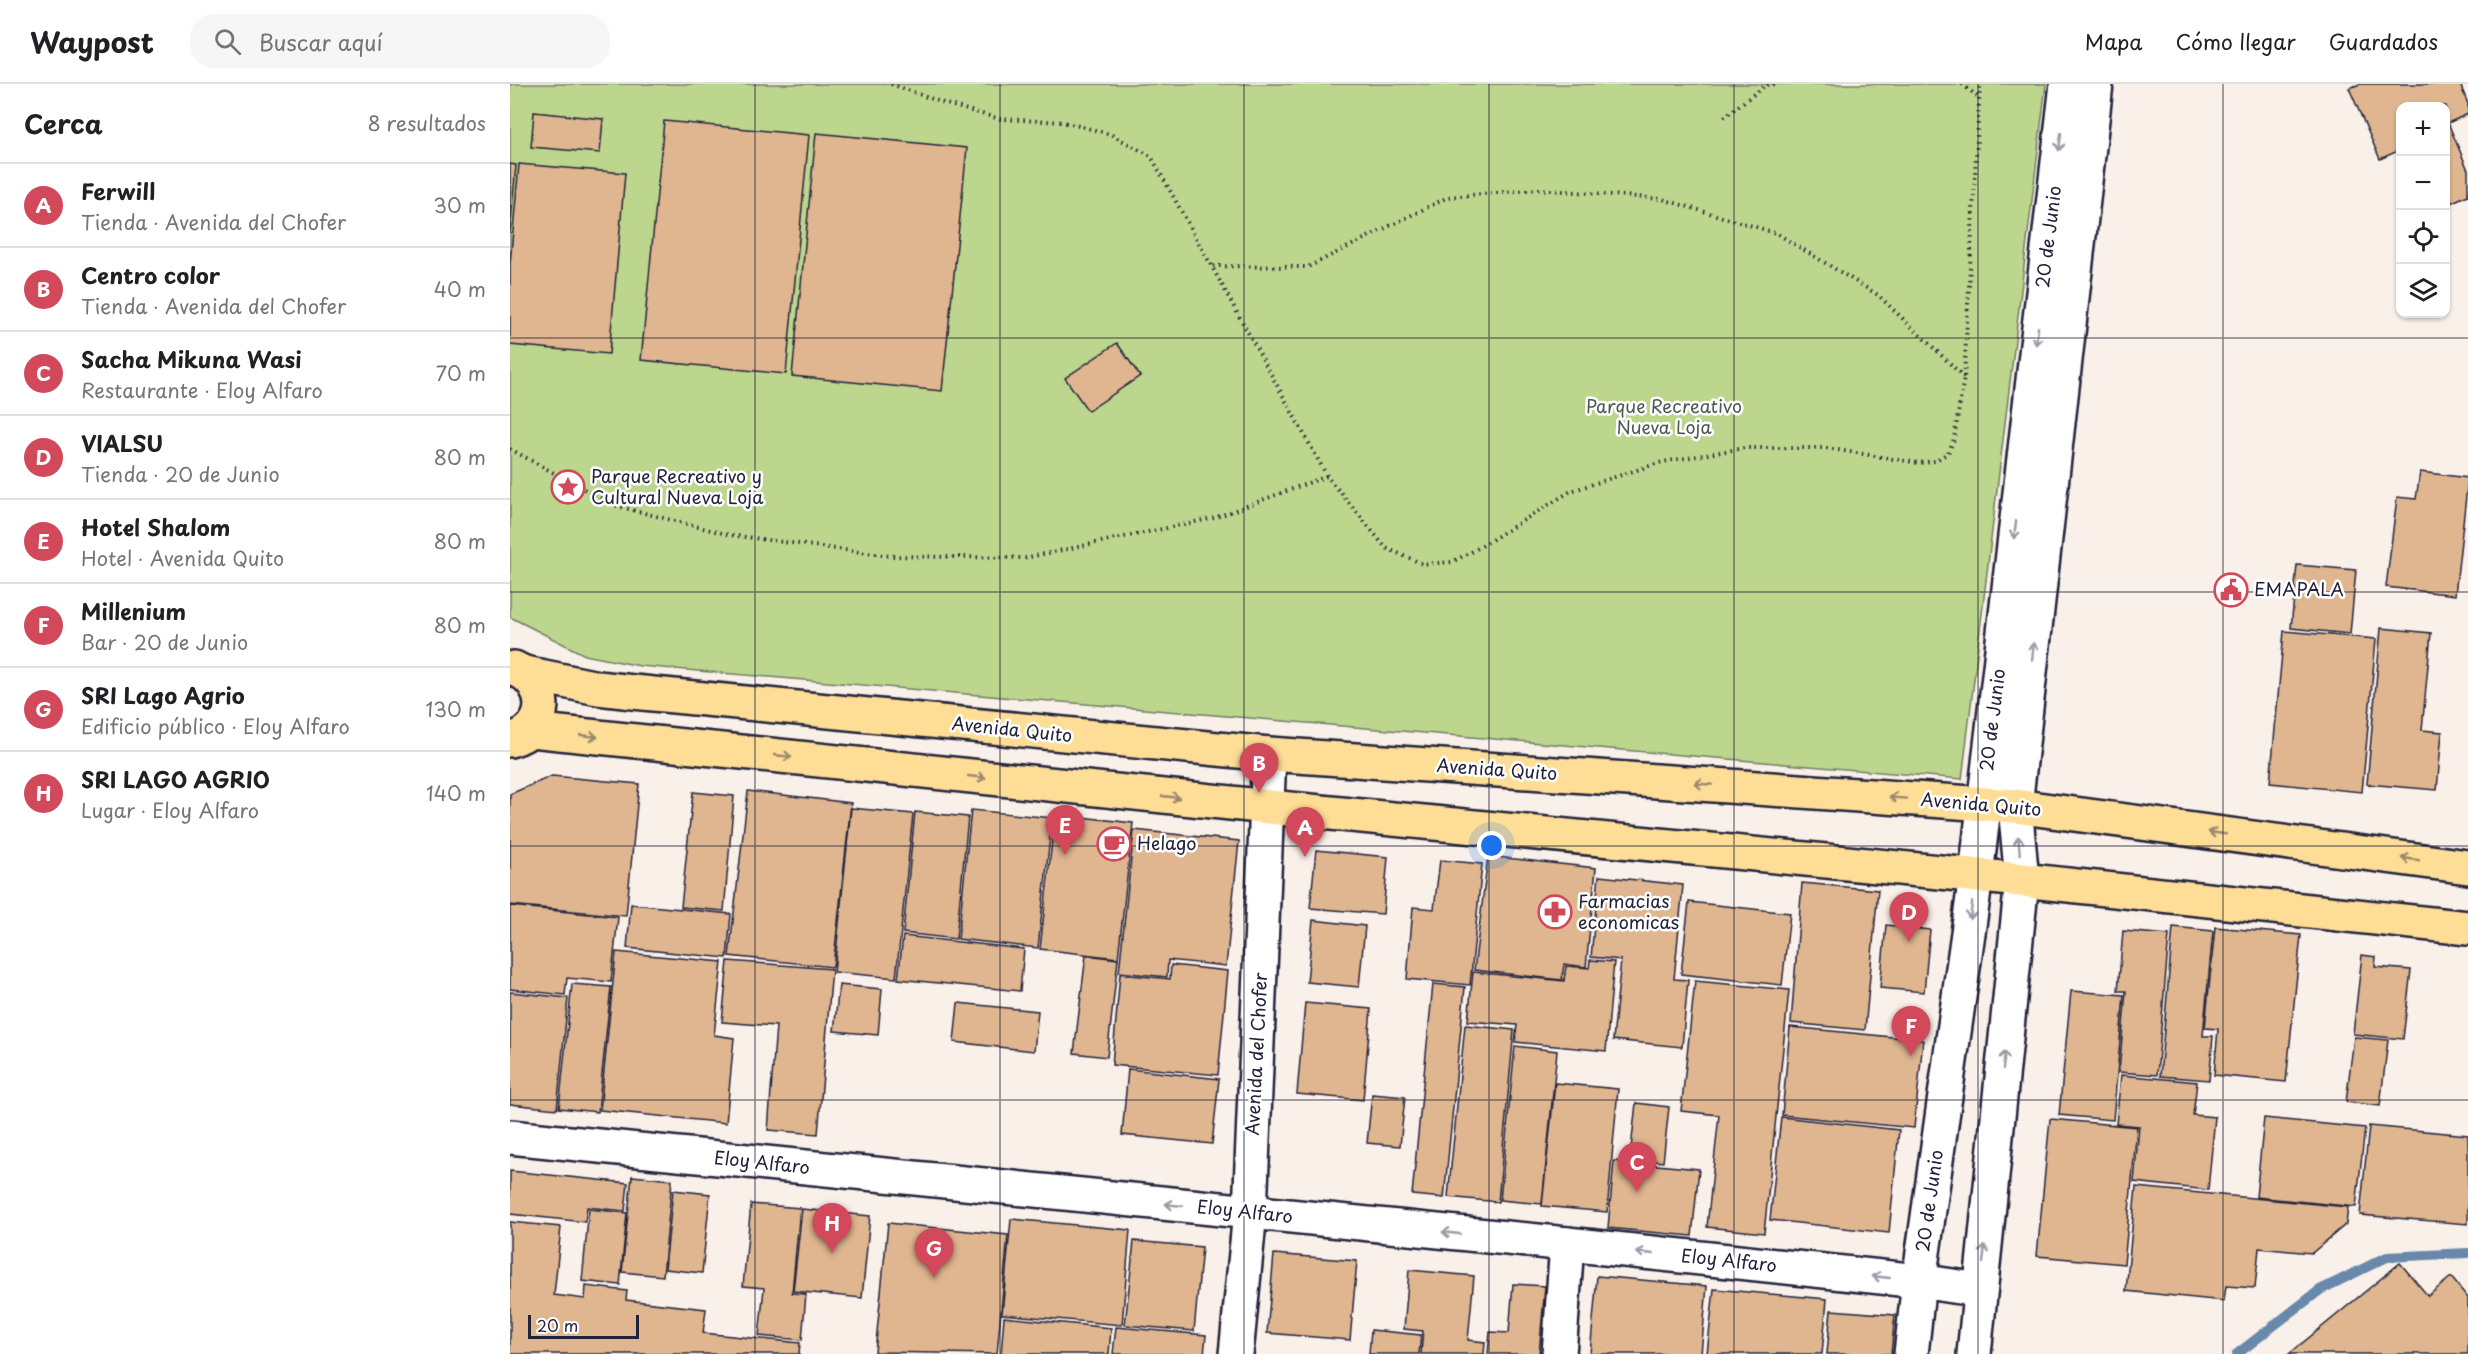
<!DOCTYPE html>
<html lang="es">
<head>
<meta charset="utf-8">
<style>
	body { margin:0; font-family:"Playpen Sans",sans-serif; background:#f6f6f6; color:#202124 }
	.controls { position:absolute; right:18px; top:18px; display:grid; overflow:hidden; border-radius:12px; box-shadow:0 2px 4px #0004 }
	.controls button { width:54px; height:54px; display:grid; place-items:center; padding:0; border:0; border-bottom:2px solid #e0e0e0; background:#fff; color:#202124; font:30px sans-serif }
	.scale { position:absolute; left:18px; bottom:15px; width:111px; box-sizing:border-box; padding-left:6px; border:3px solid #22223b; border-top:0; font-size:16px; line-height:21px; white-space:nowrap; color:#22223b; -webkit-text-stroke:4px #fff; paint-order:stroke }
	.you { position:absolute; left:982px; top:762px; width:21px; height:21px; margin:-15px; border:4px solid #fff; border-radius:50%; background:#1a73e8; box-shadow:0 0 0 9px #1a73e833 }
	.badge { display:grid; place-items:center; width:39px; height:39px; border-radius:50%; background:#d1495b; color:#fff; font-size:20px; font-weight:700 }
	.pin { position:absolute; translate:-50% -50px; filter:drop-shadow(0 2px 3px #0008) }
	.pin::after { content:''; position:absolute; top:32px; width:21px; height:18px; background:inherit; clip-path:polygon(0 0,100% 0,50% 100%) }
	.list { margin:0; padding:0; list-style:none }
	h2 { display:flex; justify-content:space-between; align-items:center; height:78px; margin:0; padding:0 24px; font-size:26px }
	h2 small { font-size:20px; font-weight:400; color:#757577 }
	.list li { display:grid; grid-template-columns:39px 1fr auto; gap:18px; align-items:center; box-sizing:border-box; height:84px; padding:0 24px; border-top:2px solid #e0e0e0 }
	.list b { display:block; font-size:22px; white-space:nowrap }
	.list p { margin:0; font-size:20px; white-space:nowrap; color:#757577 }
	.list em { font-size:20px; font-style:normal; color:#757577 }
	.icon { flex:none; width:33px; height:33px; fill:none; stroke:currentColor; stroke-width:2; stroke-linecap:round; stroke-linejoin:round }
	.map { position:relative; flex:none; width:1958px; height:1270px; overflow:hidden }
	header { display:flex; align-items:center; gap:36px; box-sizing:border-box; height:84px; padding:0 30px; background:#fff; border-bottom:2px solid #e0e0e0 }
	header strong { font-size:28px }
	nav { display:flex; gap:33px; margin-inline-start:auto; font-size:21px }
	.search { width:420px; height:54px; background:#f6f6f6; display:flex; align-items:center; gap:15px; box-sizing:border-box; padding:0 21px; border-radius:24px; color:#757577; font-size:22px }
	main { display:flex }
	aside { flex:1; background:#fff }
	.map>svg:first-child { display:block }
	.green { fill:#bcd68d; stroke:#6f7c64; stroke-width:1.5 }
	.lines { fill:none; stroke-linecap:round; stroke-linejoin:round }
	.stream { stroke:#6889ab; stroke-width:10 }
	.building { fill:#dfb68f; stroke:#22223b; stroke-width:1.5 }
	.minor-casing { stroke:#22223b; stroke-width:38 }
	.highway-casing { stroke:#22223b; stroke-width:38 }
	.path { stroke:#22223b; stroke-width:4; stroke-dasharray:1.5 4.5; stroke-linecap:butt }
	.minor { stroke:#fff; stroke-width:33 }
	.highway { stroke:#fede96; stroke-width:33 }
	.oneway { stroke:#9c9ca7 }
	.oneway2 { stroke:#9b896d }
	.grid { fill:none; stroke:#22223b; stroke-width:1.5; stroke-opacity:0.55 }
	.labels { text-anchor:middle; stroke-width:5; stroke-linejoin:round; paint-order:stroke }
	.street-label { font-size:18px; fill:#22223b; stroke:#fff }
	.park-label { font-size:18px; fill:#505854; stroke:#fff }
	.poi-label { font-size:18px; fill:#22223b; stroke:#fff; text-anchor:start }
</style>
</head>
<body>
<header>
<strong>Waypost</strong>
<div class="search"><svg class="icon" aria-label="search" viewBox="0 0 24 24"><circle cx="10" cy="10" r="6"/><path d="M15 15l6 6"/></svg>Buscar aquí</div>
<nav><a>Mapa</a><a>Cómo llegar</a><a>Guardados</a></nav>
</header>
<main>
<aside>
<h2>Cerca<small>8 resultados</small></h2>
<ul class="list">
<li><span class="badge">A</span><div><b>Ferwill</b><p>Tienda · Avenida del Chofer</p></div><em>30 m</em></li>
<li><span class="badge">B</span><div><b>Centro color</b><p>Tienda · Avenida del Chofer</p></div><em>40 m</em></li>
<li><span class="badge">C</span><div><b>Sacha Mikuna Wasi</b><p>Restaurante · Eloy Alfaro</p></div><em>70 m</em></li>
<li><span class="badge">D</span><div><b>VIALSU</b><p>Tienda · 20 de Junio</p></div><em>80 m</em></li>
<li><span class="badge">E</span><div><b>Hotel Shalom</b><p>Hotel · Avenida Quito</p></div><em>80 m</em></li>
<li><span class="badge">F</span><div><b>Millenium</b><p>Bar · 20 de Junio</p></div><em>80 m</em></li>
<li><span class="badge">G</span><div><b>SRI Lago Agrio</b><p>Edificio público · Eloy Alfaro</p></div><em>130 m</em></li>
<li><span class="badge">H</span><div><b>SRI LAGO AGRIO</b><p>Lugar · Eloy Alfaro</p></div><em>140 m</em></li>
</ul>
</aside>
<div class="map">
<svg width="1958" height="1270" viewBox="0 0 1958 1270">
	<rect width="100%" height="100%" fill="#f9f0e9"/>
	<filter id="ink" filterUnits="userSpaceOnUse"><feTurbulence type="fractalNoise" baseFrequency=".0167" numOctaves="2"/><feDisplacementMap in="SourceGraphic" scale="12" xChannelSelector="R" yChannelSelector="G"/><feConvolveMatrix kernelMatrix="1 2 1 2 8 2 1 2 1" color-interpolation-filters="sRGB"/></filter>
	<g filter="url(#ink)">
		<!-- green -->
		<path class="green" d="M0,0H1536L1452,695L130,582L75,571L0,533Z"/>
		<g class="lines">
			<!-- stream -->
			<path class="stream" d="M1727,1270L1810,1206L1877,1173L1958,1169"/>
		</g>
		<!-- building -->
		<g class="building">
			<path d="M1850,0H1950L1958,20V30L1938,39L1958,86V111L1936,121V22H1890V66L1870,75L1839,4Z"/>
			<path d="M24,28L93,35L90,69L21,63Z"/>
			<path d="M154,37L299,51L276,290L131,276Z"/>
			<path d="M306,49L457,64L432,307L282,292Z"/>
			<path d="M0,80L6,81L0,149Z"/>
			<path d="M9,80L115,89L99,270L0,261V180Z"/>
			<path d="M607,259L630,292L578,327L555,294Z"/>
			<path d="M1910,388L1958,394L1945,511L1876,503L1887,413L1906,415Z"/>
			<path d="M1787,481L1846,486L1840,550L1781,544Z"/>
			<path d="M1871,544L1921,549L1912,646L1932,648L1927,706L1857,700Z"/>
			<path d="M1774,547L1866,555L1852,708L1760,699Z"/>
			<path d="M42,692L129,700L116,832L0,821V710Z"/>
			<path d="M238,707L341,719L323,883L219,872Z"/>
			<path d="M183,708L224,712L214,827L171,823Z"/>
			<path d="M341,724L403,730L386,894L324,888Z"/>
			<path d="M461,726L542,734L528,864L448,855Z"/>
			<path d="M405,728L458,733L446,855L393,849Z"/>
			<path d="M545,730L623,739L608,874L530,865Z"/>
			<path d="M624,746L729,757L716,882L658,876L657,893L609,888Z"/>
			<path d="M806,766L878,773L873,830L800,824Z"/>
			<path d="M978,772L1086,784L1076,883L1054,880L1052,896L964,886Z"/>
			<path d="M930,776L972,780L960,901L897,895L903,823L924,825Z"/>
			<path d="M1089,792L1173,801L1164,895L1178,896L1172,963L1103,956L1111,876L1081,873Z"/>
			<path d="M1292,799L1368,806L1355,946L1281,939Z"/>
			<path d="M1179,818L1280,829L1272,901L1171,890Z"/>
			<path d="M121,820L221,830L217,874L117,864Z"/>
			<path d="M0,822L108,833L101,898L57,894L55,911L0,905Z"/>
			<path d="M803,836L855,842L849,903L797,898Z"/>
			<path d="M1376,841L1420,846L1414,908L1370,904Z"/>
			<path d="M1663,843L1703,847L1693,952H1703L1699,996L1650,992Z"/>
			<path d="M1705,843L1791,851L1776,998L1704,991L1708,945L1695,944Z"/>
			<path d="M1613,847L1659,851L1647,991L1609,988L1616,907H1608Z"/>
			<path d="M393,852L514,865L510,907L388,895Z"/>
			<path d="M106,868L212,878L204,951L224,954L216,1039L90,1026Z"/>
			<path d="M576,871L608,875L597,973L564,969Z"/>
			<path d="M1852,871L1866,873L1865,883L1901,886L1893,955L1843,950Z"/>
			<path d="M1080,876L1104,878L1096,967L1005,958L1007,941L958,937L963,888L1054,897L1056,882L1079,884Z"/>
			<path d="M218,877L322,885L308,1050L258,1046L266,942L212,938Z"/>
			<path d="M661,881L718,887L708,991L602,981L610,890L660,895Z"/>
			<path d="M1185,897L1279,906L1254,1149L1197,1143L1209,1031L1171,1027Z"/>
			<path d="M62,900L101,903L88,1028L49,1024Z"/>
			<path d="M923,900L955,903L934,1114L902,1111Z"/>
			<path d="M329,901L372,905L368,951L324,947Z"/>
			<path d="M1561,907L1614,911L1603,1036L1549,1031Z"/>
			<path d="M0,908L58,914L47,1025L0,1020Z"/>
			<path d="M448,919L528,927L524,967L444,958Z"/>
			<path d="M795,919L861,925L853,1016L787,1010Z"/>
			<path d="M955,941L1004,946L988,1118L938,1113Z"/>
			<path d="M1280,943L1413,956L1404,1044L1272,1031Z"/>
			<path d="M1844,953L1878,956L1870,1022L1836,1018Z"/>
			<path d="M1005,962L1047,967L1032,1120L990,1116Z"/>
			<path d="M618,985L709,995L702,1060L612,1051Z"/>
			<path d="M1611,991L1687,998L1683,1031L1705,1033L1698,1106L1624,1098L1629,1042L1606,1040Z"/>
			<path d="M1045,999L1108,1005L1097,1128L1032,1122Z"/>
			<path d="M862,1010L895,1013L890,1062L857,1059Z"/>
			<path d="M1126,1019L1159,1023L1153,1078L1120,1074Z"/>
			<path d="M1271,1033L1389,1046L1379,1149L1260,1136Z"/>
			<path d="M1754,1034L1855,1044L1846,1123L1746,1113Z"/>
			<path d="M1540,1035L1627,1043L1614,1180L1527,1172Z"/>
			<path d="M1859,1042L1958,1051V1140L1850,1131Z"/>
			<path d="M1104,1077L1189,1085L1182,1152L1098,1144Z"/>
			<path d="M0,1087L118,1099L115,1127L77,1123L75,1138L0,1130Z"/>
			<path d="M122,1092L162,1096L153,1192L112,1188Z"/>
			<path d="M1626,1103L1838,1123L1836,1140L1802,1169L1749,1164L1745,1204L1716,1202L1714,1217L1616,1207Z"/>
			<path d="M163,1106L200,1110L192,1189L155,1185Z"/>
			<path d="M241,1120L290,1124L282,1209L296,1210L292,1256L249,1252L254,1204L233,1202Z"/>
			<path d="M79,1125L117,1129L110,1201L72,1197Z"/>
			<path d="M292,1125L360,1132L352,1214L283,1207Z"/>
			<path d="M501,1135L620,1146L612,1241L492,1230Z"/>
			<path d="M0,1138L51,1143L44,1211L75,1215L76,1202L117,1207L116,1216L196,1225L193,1249L290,1259L289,1270H0Z"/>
			<path d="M378,1139L498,1151L487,1270L365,1268Z"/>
			<path d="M624,1157L692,1163L684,1247L615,1241Z"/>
			<path d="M764,1170L847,1177L840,1256L757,1249Z"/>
			<path d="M1890,1179L1918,1212L1941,1193L1958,1214V1270H1779Z"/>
			<path d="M899,1186L964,1192L958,1256L975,1258L974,1270H911L913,1247L894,1245Z"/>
			<path d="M1087,1192L1197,1202L1191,1270H1080Z"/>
			<path d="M1003,1200L1035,1202L1029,1270H978L980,1248L999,1249Z"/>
			<path d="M1204,1205L1317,1215L1312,1270H1197Z"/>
			<path d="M1321,1226L1385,1231L1381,1270H1317Z"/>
			<path d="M494,1233L601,1244L599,1270H491Z"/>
			<path d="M606,1243L696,1251L694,1270H603Z"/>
			<path d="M861,1246L911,1251L909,1270H859Z"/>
		</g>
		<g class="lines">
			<!-- minor casing -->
			<g class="minor-casing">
				<g id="minor">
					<path d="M0,1053L1057,1160L1409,1197L1470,1206"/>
					<path d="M726,1270L740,1128L759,670"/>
					<path d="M1049,1270L1057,1160"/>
					<path d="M1401,1270L1409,1197L1466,792L1557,0"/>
					<path d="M1464,1270L1512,796L1505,722L1586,0"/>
				</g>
			</g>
			<!-- highway casing -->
			<g class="highway-casing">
				<g id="highway">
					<path d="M15,589L88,604L123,608L759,670L1505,722L1958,783"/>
					<path d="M21,646L759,723L1512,796L1958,844"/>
					<path d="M0,656C40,646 41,600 4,584"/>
				</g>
			</g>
			<!-- path -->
			<g class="path">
				<path d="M381,0L436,20L490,35L553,38L600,50L641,72L817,392L876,464L913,480L942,478L965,466L1061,407L1152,378L1234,364H1316L1408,379L1425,377L1438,369L1444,355L1454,293L1470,0"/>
				<path d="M1452,0L1468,13"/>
				<path d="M1257,1L1268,0"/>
				<path d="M1214,33L1257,0"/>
				<path d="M703,182L798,183L938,113L1029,105L1152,115L1266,149L1368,211L1454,293"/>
				<path d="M0,365L103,421L220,451L380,472L515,474L704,434L817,392"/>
			</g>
			<!-- minor -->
			<use href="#minor" class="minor"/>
			<!-- highway -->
			<use href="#highway" class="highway"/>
		</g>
		<!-- one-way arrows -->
		<defs><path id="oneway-shaft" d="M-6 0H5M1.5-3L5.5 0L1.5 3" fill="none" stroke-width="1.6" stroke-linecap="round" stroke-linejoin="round" transform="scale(1.5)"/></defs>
		<g class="oneway">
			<use href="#oneway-shaft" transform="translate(1550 58) rotate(97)"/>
			<use href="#oneway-shaft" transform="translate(1527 252) rotate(97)"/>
			<use href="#oneway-shaft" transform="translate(1505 446) rotate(97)"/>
			<use href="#oneway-shaft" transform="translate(1523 567) rotate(-84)"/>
			<use href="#oneway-shaft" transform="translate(1509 761) rotate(-95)"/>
			<use href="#oneway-shaft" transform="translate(1461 827) rotate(98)"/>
			<use href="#oneway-shaft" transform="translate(1494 976) rotate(-84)"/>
			<use href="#oneway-shaft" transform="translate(664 1121) rotate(-174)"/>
			<use href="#oneway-shaft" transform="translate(941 1149) rotate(-174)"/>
			<use href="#oneway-shaft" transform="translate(1135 1169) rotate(-174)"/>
			<use href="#oneway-shaft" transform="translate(1474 1170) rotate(-84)"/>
			<use href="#oneway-shaft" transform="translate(1371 1193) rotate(-174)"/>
		</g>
		<g class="oneway2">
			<use href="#oneway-shaft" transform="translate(79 652) rotate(6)"/>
			<use href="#oneway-shaft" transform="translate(273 672) rotate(6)"/>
			<use href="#oneway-shaft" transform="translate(467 693) rotate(6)"/>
			<use href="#oneway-shaft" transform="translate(1193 700) rotate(-176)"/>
			<use href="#oneway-shaft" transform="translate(661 713) rotate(6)"/>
			<use href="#oneway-shaft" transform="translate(1388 714) rotate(-176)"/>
			<use href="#oneway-shaft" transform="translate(1707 749) rotate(-172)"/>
			<use href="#oneway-shaft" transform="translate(1900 775) rotate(-172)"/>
		</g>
	</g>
	<!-- grid -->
	<path class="grid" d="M245,0V1270M490,0V1270M734,0V1270M979,0V1270M1224,0V1270M1468,0V1270M1713,0V1270M0,254H1958M0,508H1958M0,762H1958M0,1016H1958"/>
	<!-- icons -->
	<defs>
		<g id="sight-ring" transform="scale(1.725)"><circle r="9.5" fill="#fff" stroke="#d1495b" stroke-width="1.5"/><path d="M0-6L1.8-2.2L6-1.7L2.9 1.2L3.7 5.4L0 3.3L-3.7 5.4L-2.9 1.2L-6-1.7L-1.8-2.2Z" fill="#d1495b"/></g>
		<g id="civic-ring" transform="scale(1.725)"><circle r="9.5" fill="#fff" stroke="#d1495b" stroke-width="1.5"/><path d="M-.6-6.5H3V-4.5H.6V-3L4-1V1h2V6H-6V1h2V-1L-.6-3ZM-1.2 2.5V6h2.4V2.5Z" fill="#d1495b"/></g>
		<g id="cafe-ring" transform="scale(1.725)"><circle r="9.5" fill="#fff" stroke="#d1495b" stroke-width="1.5"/><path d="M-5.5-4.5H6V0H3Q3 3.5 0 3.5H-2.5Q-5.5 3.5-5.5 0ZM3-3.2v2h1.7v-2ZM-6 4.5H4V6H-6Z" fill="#d1495b"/></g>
		<g id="pharmacy-ring" transform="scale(1.725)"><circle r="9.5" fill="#fff" stroke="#d1495b" stroke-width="1.5"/><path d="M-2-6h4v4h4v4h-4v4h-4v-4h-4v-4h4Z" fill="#d1495b"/></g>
	</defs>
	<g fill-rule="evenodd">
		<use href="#sight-ring" x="58" y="403"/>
		<use href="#civic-ring" x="1721" y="506"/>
		<use href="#cafe-ring" x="604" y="760"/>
		<use href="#pharmacy-ring" x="1045" y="828"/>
	</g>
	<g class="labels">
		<!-- street labels -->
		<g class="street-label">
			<text transform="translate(1539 153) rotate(-83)" y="6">20 de Junio</text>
			<text transform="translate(1483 636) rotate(-83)" y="6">20 de Junio</text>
			<text transform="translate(502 646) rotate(6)" y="6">Avenida Quito</text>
			<text transform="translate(987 686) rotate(4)" y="6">Avenida Quito</text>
			<text transform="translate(1471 721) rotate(5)" y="6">Avenida Quito</text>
			<text transform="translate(747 970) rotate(-87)" y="6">Avenida del Chofer</text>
			<text transform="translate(252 1079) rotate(6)" y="6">Eloy Alfaro</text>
			<text transform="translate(1420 1117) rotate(-82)" y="6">20 de Junio</text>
			<text transform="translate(735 1128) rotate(6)" y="6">Eloy Alfaro</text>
			<text transform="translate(1219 1177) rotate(6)" y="6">Eloy Alfaro</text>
		</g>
		<!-- park labels -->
		<g class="park-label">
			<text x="1154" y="329">Parque Recreativo<tspan x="1154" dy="21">Nueva Loja</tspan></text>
		</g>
		<!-- poi labels -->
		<g class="poi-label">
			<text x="81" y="399">Parque Recreativo y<tspan x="81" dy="21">Cultural Nueva Loja</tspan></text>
			<text x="1744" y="512">EMAPALA</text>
			<text x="627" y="766">Helago</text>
			<text x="1068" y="824">Farmacias<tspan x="1068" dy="21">economicas</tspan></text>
		</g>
	</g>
</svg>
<div class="controls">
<button>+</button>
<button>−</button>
<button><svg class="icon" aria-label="locate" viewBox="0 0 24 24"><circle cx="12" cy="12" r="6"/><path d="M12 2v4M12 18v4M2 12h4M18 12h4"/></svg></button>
<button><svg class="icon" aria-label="layers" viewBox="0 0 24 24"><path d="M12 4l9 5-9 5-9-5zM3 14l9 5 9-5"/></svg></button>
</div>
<div class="scale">20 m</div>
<div class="you"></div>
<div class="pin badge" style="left:795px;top:773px">A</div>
<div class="pin badge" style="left:749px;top:709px">B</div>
<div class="pin badge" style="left:1127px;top:1108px">C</div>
<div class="pin badge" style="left:1399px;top:858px">D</div>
<div class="pin badge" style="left:555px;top:771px">E</div>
<div class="pin badge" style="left:1401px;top:972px">F</div>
<div class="pin badge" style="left:424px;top:1194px">G</div>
<div class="pin badge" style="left:322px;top:1169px">H</div>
</div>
</main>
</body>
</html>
